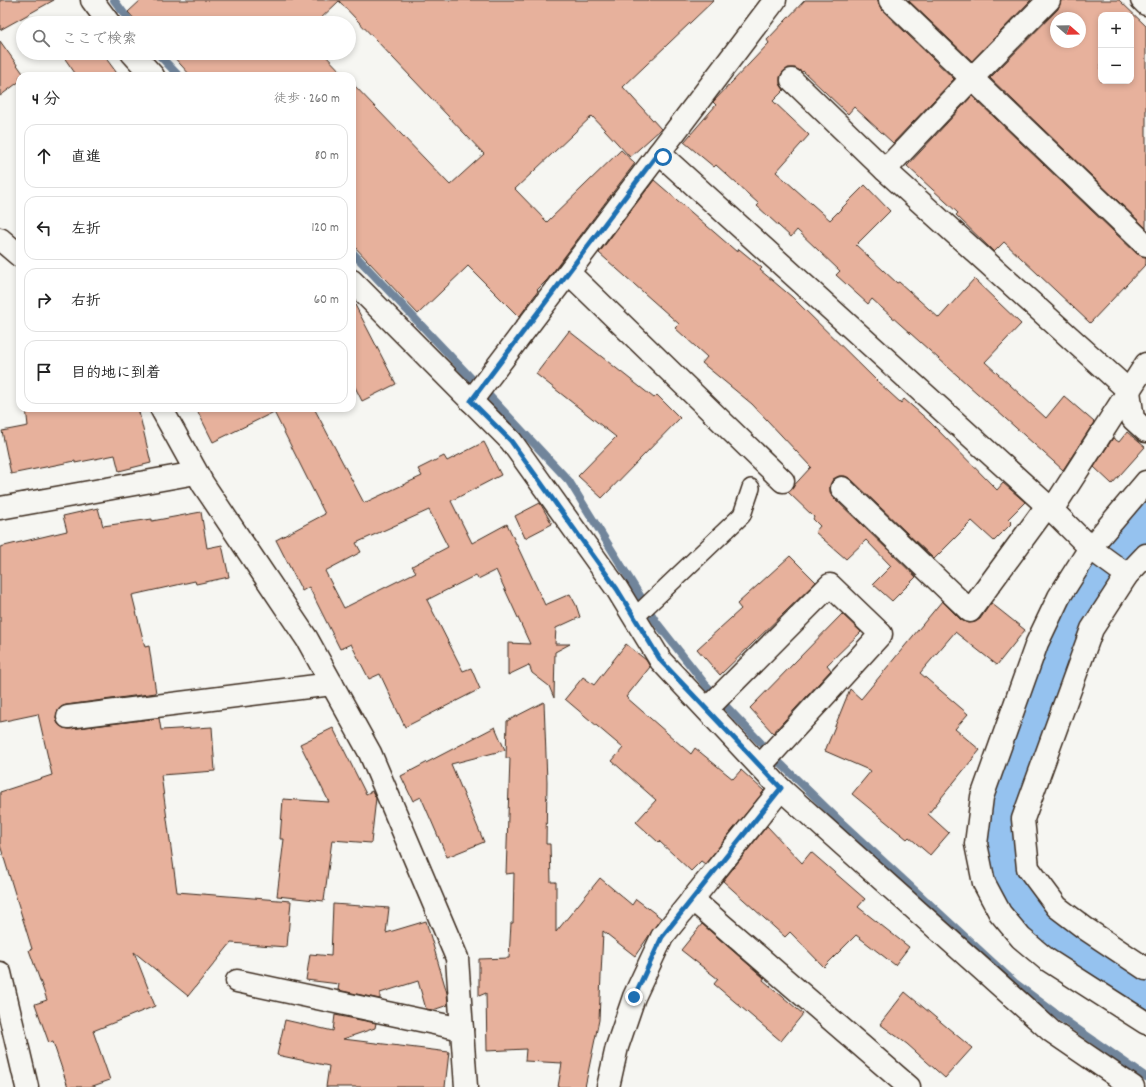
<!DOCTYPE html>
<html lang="ja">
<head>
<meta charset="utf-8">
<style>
	body { margin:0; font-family:Dekko,"Klee One",sans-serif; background:#f2f2f2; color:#222 }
	.controls { position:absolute; right:12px; top:12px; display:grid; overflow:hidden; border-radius:8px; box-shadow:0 2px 6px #0003 }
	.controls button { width:36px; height:36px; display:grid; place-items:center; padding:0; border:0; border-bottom:1px solid #e0e0e0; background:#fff; color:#222; font:20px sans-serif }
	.compass { position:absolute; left:1050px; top:12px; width:36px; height:36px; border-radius:50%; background:#fff; box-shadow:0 2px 6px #0003; rotate:110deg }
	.stop { position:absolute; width:12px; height:12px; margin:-9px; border:3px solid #1f6fb2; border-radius:50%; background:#fff }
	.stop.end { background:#1f6fb2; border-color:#fff; box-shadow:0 1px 4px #0008 }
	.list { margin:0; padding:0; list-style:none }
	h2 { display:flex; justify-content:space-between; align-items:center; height:52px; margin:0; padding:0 16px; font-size:17px }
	h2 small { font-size:13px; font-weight:400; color:#767676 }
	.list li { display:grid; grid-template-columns:26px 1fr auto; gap:12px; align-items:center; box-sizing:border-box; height:64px; margin:0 8px 8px; padding:0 8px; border:1px solid #e0e0e0; border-radius:12px }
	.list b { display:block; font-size:15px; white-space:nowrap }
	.list em { font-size:13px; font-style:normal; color:#767676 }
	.icon { flex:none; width:22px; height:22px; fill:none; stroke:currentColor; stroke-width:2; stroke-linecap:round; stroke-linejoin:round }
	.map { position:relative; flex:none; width:1146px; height:1087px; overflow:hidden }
	.search { position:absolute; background:#fff; box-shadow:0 2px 6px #0003; left:16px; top:16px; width:340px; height:44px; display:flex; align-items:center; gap:10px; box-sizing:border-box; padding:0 14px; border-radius:22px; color:#767676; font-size:15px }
	.panel { position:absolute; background:#fff; box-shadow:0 2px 6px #0003; left:16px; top:72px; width:340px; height:340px; border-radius:12px }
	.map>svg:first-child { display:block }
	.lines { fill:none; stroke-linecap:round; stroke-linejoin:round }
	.stream { stroke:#71859b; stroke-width:8 }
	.river { stroke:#95c2ef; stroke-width:50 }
	.building { fill:#e7b19c; stroke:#3b2a1e; fill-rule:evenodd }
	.service-casing { stroke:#3b2a1e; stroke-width:20 }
	.minor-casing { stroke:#3b2a1e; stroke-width:25 }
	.service { stroke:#f6f6f2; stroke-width:17 }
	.minor { stroke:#f6f6f2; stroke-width:22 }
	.route { stroke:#1f6fb2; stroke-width:5 }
</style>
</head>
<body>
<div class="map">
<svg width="1146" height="1087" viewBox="0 0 1146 1087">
	<rect width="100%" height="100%" fill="#f6f6f2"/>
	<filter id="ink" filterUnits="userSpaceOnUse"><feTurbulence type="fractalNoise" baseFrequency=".025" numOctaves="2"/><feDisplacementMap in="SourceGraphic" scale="8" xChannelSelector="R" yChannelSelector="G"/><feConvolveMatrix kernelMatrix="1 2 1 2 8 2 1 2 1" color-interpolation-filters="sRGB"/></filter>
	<g filter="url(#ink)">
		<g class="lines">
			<!-- stream -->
			<g class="stream">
				<path d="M114,0L131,23"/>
				<path d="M157,53L179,76"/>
				<path d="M352,252L474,381"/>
				<path d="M483,389L569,481L657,623L705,684L761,743"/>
				<path d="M781,764L843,824L1015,983L1063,1019L1146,1077"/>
			</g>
			<!-- river -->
			<path class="river" d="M1146,517L1082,600L1049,668L1034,717L1004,794L997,840L1004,875L1024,909L1064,944L1146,995"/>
		</g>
		<!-- building -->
		<g class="building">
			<path d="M0,0H54L0,30Z"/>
			<path d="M141,0H714L623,87L661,129L630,157L592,116L515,189L547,222L621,150L635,163L547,280L537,290L538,291L519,317L468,266L418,314L352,244V83L450,185L484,154L339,1L316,23H138L128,12Z"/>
			<path d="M805,0H878L881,9L954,79L893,143L854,107L848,114L803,71L802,72L795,68H788L783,72L780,77V84L784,90L773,101L809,135L776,172L830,220L865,185L890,211L856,245L897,283L899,282L939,318L974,279L1021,324L985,362L1046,418L1064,396L1094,422L1063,470L872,299L868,304L836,275L840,271L797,230L791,237L757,206L759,204L716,165L714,167L684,142L716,105L713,102L769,43L767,40Z"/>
			<path d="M908,0H1031L972,61Z"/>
			<path d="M1061,0H1119L1146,26V228L990,78L1058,9ZM1101,15H1131V81H1101ZM1056,18H1080V42H1056Z"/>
			<path d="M0,41L25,76H20V81L0,96Z"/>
			<path d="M61,53H102L119,76H77Z"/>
			<path d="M166,53H323L345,76H191L171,54L169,56Z"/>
			<path d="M972,96L1137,254L1146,257V264L1090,323L1004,242L994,252L956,215L958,213L907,166Z"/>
			<path d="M654,180L737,252L739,249L762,268L760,270L792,297L877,381L901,403L904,399L930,422L997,490L1003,483L1025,502L1008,519L1012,523L994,541L972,521L934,559L851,479L845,476H839L833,479L830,485V492L833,497L916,577L892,601L873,584L891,566L866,540L846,559L815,532L820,526L813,519L814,517L788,492L811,467L752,404L702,363L707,357L675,328L679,324L599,253Z"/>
			<path d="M352,299L396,384L362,401L352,381Z"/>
			<path d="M569,331L654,398L657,395L680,418L602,498L578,476L616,437L536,374Z"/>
			<path d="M26,408H138L151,463L119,471L115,455L75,463V461L11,474L2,431L28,426Z"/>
			<path d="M196,408H314L364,503L422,476L418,469L444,456L447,461L484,442L501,475L451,501L472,543L507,524L545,605L570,594L576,605L580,617L556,628L555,644H570L555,652L554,698L549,686L532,673L529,665L508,675V643L530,644L496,570L478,579L476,575L427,600L463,671L471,668L480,689L405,727L380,674L369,679L351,644L340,649L309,587L302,591L276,540L325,514L274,412L213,442ZM429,510L448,547L412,566L416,572L344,608L325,571L361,552L356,543Z"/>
			<path d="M1127,432L1145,447L1112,484L1094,467L1113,438L1119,442Z"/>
			<path d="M540,503L552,524L525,538L515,516Z"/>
			<path d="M98,508L103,526L152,519V521L201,512L207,548L222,545L229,577L196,584L195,581L132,595L145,647L149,646L156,693L66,705L61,707L57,712L56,718L58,724L63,728L70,729L159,718L161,730L212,727L215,771L161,775L177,892L291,901L287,947L231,943L188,996L134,952L155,1006L93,1031L110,1080L90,1087H68L53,1042L49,1043L35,1004L47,1000L29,950L32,949L0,845V792L52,775L38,714L0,722V547L67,531L63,516Z"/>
			<path d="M790,556L816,582L720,675L697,649L741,609L737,604Z"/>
			<path d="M942,601L961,620L968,623L975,622L980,619L991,603L1025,630L997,665L955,632L920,673L968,714L955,729L980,750L928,814L949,833L930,855L909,837L907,839L852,794L871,771L825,751L850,689L861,699Z"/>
			<path d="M842,614L861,632L827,665L831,670L773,733L750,708Z"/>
			<path d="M626,644L646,660L650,667L626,697L691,754L695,748L733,779L741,770L764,791L705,864L701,861L691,871L659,841L658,842L636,822L656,800L612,761L623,748L565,699L583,677L594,685Z"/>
			<path d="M544,702L547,782L546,844H550L551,882H556V932L600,878L632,905L636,899L661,918L635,956L603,931L599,1020L585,1087H558L562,1063L525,1061L526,1049L487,1051L486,993L479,996V959L509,958L511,923H513L514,873L506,874L510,758H506L507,721Z"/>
			<path d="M495,727L505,750L451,764L484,842L447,857L421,797L413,801L401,776Z"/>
			<path d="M333,728L366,794L372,791L376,798L371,843L332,840L324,901L277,896L284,839H280L283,799L329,802L300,744Z"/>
			<path d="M767,826L802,863L811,852L865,899L858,907L909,947L895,965L856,935L824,967L790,932L785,937L723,881Z"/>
			<path d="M333,904L389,908L386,933L426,921L447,993L448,1005L433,1010L426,1009L418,981L380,993V999L338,990L339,984L306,980L310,954L331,956Z"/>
			<path d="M702,924L764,978L763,980L803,1014L781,1041L714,984L718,979L681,950Z"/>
			<path d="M905,992L972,1048L945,1078L907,1044L880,1024Z"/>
			<path d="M335,1015L376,1023L375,1028L343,1039L449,1052L445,1087H326L329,1066L277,1055L285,1020L333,1031Z"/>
		</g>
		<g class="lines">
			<!-- service casing -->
			<g class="service-casing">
				<path id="service" d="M635,617L742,515L751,488"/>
			</g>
			<!-- minor casing -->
			<g class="minor-casing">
				<g id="minor">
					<path d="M92,0L109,23"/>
					<path d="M890,0L1146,245"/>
					<path d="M1142,0L1146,4"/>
					<path d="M132,53L153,76"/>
					<path d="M792,80L885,170L1129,391L1133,419L1146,431"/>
					<path d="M659,153L1052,510L1090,548L1127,575"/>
					<path d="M885,170L972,78L1049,0"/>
					<path d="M0,239L20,256"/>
					<path d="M569,273L783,481"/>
					<path d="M352,281L511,441L617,589L661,661L781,789L1051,1031L1133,1087"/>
					<path d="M471,401L775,0"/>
					<path d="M161,408L203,484L307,639L370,753L457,958L466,1087"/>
					<path d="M1146,482L1090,548L1059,597L1037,643L982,797L976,844L984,883L1000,913L1021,938L1046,959L1146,1023"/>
					<path d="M842,488L970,611L1047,506"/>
					<path d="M0,508L196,473"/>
					<path d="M1052,510L1146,364"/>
					<path d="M1146,555L1127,575L1092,629L1023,819L1028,868L1057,907L1086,929L1146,969"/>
					<path d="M707,709L830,585L881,634L760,766"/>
					<path d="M68,717L332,684"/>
					<path d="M692,899L909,1087"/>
					<path d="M0,973L27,1087"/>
					<path d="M237,981L462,1029"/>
					<path d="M608,1087L617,1047L634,997L662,937L781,789"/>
				</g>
			</g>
			<!-- service -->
			<use href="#service" class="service"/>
			<!-- minor -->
			<use href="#minor" class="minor"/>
		</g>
	</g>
	<g class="lines" filter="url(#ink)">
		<!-- route -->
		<path class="route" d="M634,997L662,937L781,788L661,661L617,589L511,441L471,401L659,152L663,157"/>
	</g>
</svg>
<div class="controls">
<button>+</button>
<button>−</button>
</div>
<svg class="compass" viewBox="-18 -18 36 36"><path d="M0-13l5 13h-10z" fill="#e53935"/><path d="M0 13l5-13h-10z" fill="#767676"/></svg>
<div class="stop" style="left:663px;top:157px"></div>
<div class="stop end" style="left:634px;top:997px"></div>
<div class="search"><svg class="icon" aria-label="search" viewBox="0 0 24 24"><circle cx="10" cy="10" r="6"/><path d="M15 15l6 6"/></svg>ここで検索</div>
<section class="panel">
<h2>4 分<small>徒歩 · 260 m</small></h2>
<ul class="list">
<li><svg class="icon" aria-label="ahead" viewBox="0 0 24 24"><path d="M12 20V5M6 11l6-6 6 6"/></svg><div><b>直進</b></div><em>80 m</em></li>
<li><svg class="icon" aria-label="left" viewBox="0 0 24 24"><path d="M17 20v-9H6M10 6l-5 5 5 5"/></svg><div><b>左折</b></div><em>120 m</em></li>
<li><svg class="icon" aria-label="right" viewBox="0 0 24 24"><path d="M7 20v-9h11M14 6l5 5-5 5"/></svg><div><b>右折</b></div><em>60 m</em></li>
<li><svg class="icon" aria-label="arrive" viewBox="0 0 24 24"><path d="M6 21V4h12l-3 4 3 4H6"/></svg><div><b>目的地に到着</b></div></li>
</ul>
</section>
</div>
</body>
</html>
